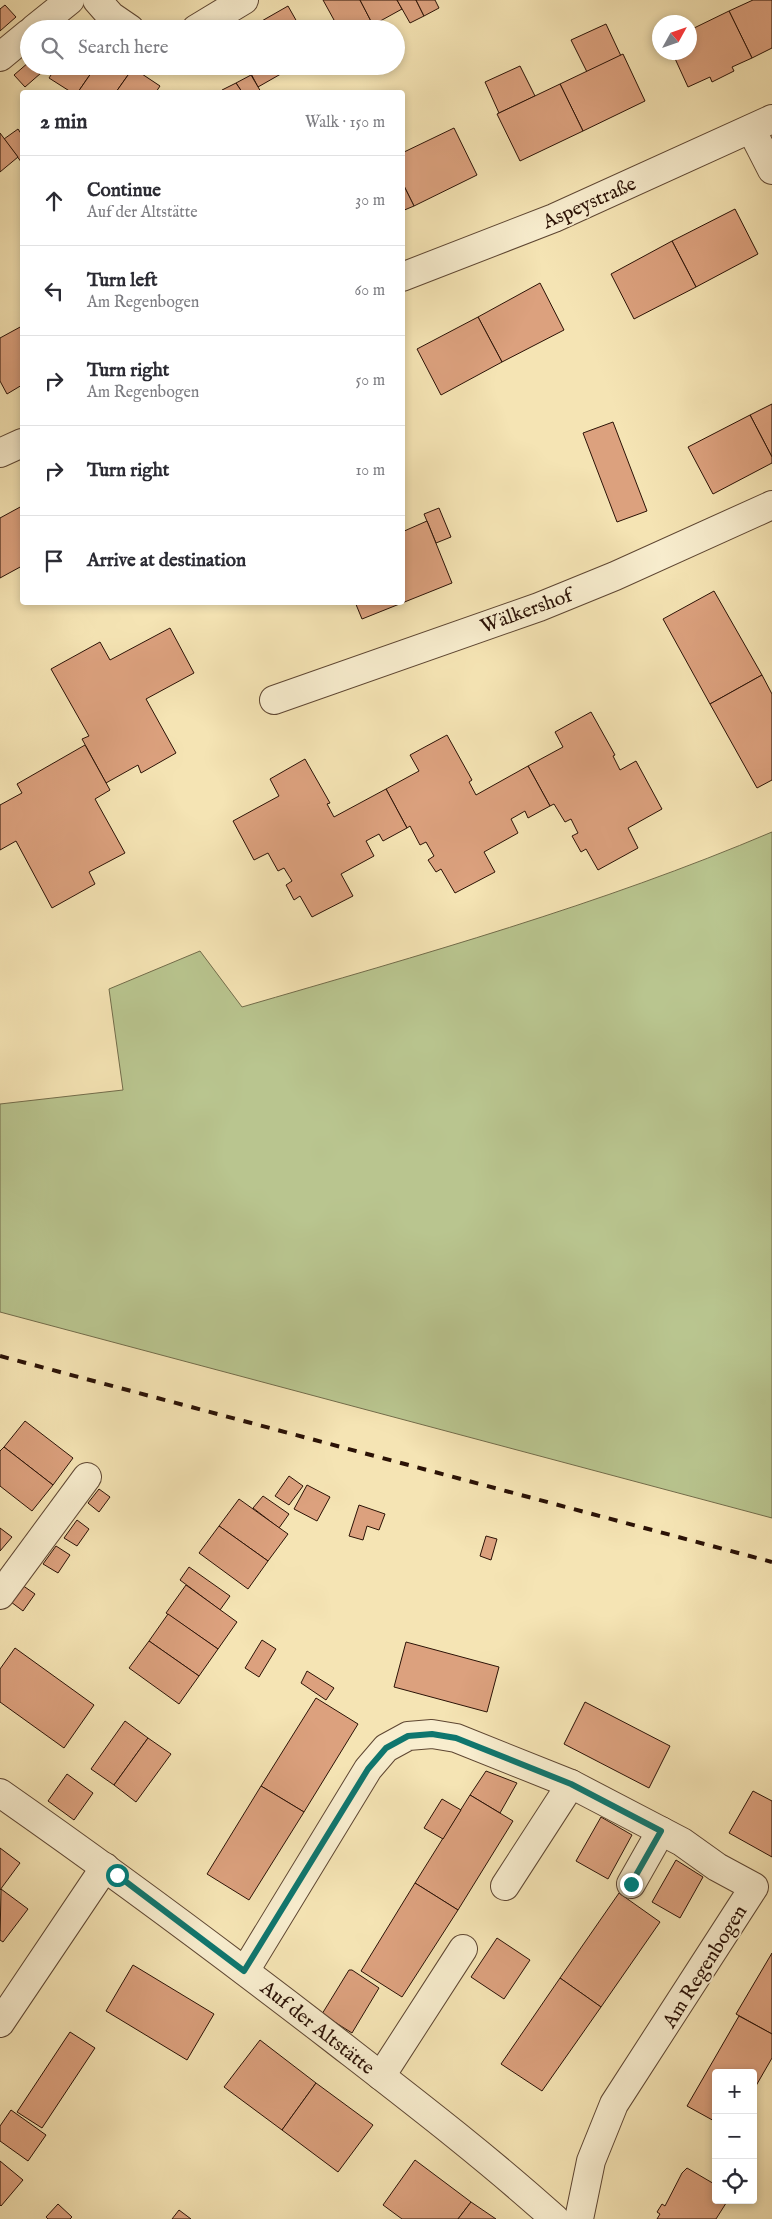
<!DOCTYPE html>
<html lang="en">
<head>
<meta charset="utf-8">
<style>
	body { margin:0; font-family:"IM FELL English",serif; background:#f2f2f3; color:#2b2b33 }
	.controls { position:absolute; right:15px; bottom:15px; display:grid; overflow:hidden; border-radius:5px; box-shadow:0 2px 8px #0003 }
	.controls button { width:45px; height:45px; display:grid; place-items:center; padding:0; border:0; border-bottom:1px solid #e1e1e2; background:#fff; color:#2b2b33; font:25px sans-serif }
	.compass { position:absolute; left:652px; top:15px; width:45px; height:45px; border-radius:50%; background:#fff; box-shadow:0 2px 8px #0003; rotate:50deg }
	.stop { position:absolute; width:15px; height:15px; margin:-11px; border:4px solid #0f766e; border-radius:50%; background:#fff }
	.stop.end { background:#0f766e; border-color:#fff; box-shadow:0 1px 5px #0008 }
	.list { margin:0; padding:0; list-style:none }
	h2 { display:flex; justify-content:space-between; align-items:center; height:65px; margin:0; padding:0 20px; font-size:21px }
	h2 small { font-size:16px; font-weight:400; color:#7c7c81 }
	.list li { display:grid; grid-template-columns:32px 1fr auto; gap:15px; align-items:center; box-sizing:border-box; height:90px; padding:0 20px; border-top:1px solid #e1e1e2 }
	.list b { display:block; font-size:19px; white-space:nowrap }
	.list p { margin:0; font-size:16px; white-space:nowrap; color:#7c7c81 }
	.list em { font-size:16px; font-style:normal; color:#7c7c81 }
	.icon { flex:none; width:28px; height:28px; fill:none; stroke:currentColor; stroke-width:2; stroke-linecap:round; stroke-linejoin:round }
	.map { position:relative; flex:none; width:772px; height:2219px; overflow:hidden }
	.search { position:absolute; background:#fff; box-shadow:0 2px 8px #0003; left:20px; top:20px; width:385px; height:55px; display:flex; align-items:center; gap:12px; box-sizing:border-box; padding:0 18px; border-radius:28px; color:#7c7c81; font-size:19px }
	.panel { position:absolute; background:#fff; box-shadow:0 2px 8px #0003; left:20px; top:90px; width:385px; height:515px; border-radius:5px }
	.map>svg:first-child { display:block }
	.green { fill:#b9c58f; stroke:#726c4a }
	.building { fill:#dca17e; stroke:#2b1206 }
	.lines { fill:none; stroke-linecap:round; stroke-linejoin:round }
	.minor-casing { stroke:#5e4632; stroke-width:30 }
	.minor { stroke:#f8edce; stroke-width:28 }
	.rail { stroke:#2b1206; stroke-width:4; stroke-dasharray:9 9; stroke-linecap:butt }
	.route { stroke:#0f766e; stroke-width:6 }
	.labels { text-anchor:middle; stroke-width:4; stroke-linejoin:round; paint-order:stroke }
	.street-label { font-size:20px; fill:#2b1206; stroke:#f8edce }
</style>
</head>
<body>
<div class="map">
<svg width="772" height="2219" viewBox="0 0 772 2219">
	<rect width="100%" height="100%" fill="#f5e4b4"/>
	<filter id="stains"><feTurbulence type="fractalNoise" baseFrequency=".004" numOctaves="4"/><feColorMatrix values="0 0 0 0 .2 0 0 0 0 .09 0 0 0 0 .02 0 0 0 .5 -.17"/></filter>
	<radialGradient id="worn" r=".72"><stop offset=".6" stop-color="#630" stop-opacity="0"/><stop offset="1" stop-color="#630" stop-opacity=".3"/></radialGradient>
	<!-- green -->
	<path class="green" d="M772,832V1518L0,1312V1104L123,1090L109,989L200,951L242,1007C421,955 600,905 772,832Z"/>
	<!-- building -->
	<g class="building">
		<path d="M323,0H360L373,25L366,29H339Z"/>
		<path d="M360,0H397L402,9L373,25Z"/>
		<path d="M397,0H416L424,16L410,23Z"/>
		<path d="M416,0H435L439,8L424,16Z"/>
		<path d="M753,0H772V48L752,58L729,11Z"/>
		<path d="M5,5L16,17L0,31V9Z"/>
		<path d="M288,6L301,29H264L260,22Z"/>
		<path d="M729,11L752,58L732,67L734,71L712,82L710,77L688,87L672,52H690V30Z"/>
		<path d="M334,20L339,29H320L319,28Z"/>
		<path d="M260,22L264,29H247Z"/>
		<path d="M606,24L621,56L587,72L571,40Z"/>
		<path d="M623,54L645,101L583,131L560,84Z"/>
		<path d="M29,62V66H49L25,87L14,75Z"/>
		<path d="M57,66H96L78,92H71L49,78Z"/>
		<path d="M96,66H131L133,68L116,92H78Z"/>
		<path d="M247,66H284L286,71L258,87Z"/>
		<path d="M520,66L535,96L499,113L485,82Z"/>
		<path d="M133,68L160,86L156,92H116Z"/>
		<path d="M251,75L261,92H242L236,83Z"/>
		<path d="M236,83L242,92H223L222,90Z"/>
		<path d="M560,84L583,131L520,161L497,114Z"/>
		<path d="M454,128L477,175L414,206L402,182V153Z"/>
		<path d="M18,129L22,135V163L4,139Z"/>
		<path d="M0,133L18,157L0,172Z"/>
		<path d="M402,182L414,206L402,211Z"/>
		<path d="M735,209L758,254L696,287L672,241Z"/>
		<path d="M672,241L696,287L634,319L611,274Z"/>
		<path d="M540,283L564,330L502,362L478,317Z"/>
		<path d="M478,317L502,362L441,395L417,349Z"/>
		<path d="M22,326V385L7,394L0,381V338Z"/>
		<path d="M772,404V457L750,415Z"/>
		<path d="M750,415L772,457V463L713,494L688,447Z"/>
		<path d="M613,422L647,511L617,522L583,433Z"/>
		<path d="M22,506V566L0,578V518Z"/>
		<path d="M439,508L451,537L436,543L424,514Z"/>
		<path d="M427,521L452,583L362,619L355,602H402V532Z"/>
		<path d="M714,591L762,675L710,704L663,619Z"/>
		<path d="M170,628L194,673L146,699L176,753L141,773L138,765L106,783L82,739L89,736L51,669L100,642L110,660Z"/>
		<path d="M762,675L772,694V780L757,788L710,704Z"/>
		<path d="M591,712L615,755L613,756L620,770L636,761L662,809L628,828L638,848L598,870L586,849L581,852L572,836L578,833L571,819L565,822L554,804L550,806L528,766L563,747L555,732Z"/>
		<path d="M447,735L472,780L469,782L476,795L528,766L550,806L528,818L525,811L511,819L518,833L484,852L495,872L455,893L441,869L436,872L428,860L434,856L426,842L420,845L410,826L407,828L386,789L419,771L410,755Z"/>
		<path d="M85,745L110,790L95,799L125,853L89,872L95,884L52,908L16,841L0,850V805L22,793L17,784Z"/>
		<path d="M305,759L330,803L327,804L334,817L386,789L407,828L383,841L379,834L366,841L374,856L341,874L353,896L312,917L300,896L294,900L286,885L292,881L284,868L278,871L268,853L254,860L233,821L279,796L270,779Z"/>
		<path d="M25,1421L73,1458L53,1485L4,1447Z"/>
		<path d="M4,1447L53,1485L32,1511L0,1486V1451Z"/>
		<path d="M289,1476L303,1486L289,1505L275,1496Z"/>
		<path d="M307,1485L330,1497L317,1521L294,1509Z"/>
		<path d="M99,1489L110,1497L99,1512L88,1503Z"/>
		<path d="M263,1496L289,1514L279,1528L253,1508Z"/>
		<path d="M239,1499L288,1534L268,1561L219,1526Z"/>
		<path d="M359,1505L385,1514L379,1530L367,1526L363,1540L349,1536Z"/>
		<path d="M77,1520L89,1529L77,1546L64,1538Z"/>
		<path d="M219,1526L268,1561L248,1589L199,1553Z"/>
		<path d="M0,1528L12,1537L0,1551Z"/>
		<path d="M486,1536L497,1539L491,1560L480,1556Z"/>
		<path d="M56,1546L70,1555L58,1573L43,1564Z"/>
		<path d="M189,1567L230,1596L220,1610L180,1580Z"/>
		<path d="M22,1585L35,1594L23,1611L11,1602Z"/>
		<path d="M186,1585L237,1622L218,1649L166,1613Z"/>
		<path d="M168,1614L218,1649L199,1676L149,1641Z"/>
		<path d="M262,1640L276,1649L259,1677L245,1668Z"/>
		<path d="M149,1641L199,1676L179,1704L129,1668Z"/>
		<path d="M406,1642L499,1667L487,1712L394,1687Z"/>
		<path d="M15,1648L94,1705L64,1748L0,1702V1669Z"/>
		<path d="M307,1671L334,1688L326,1700L301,1683Z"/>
		<path d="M316,1698L358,1724L304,1812L261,1786Z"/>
		<path d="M585,1702L670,1746L649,1788L564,1744Z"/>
		<path d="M125,1721L148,1738L114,1785L91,1769Z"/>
		<path d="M148,1738L171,1754L136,1802L114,1785Z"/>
		<path d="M486,1771L517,1783L500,1813L470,1795Z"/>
		<path d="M67,1774L93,1793L74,1820L48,1801Z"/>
		<path d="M261,1786L304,1812L249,1900L207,1874Z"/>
		<path d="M753,1791L772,1801V1857L729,1833Z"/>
		<path d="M470,1795L513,1821L458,1910L415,1883Z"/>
		<path d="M442,1799L461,1810L443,1839L424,1828Z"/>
		<path d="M601,1817L632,1835L608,1879L576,1861Z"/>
		<path d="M0,1848L20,1863L0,1890Z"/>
		<path d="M676,1860L703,1877L680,1918L652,1902Z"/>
		<path d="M415,1883L458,1910L402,1997L361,1971Z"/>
		<path d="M1,1889L28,1909L3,1942L0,1940Z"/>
		<path d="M619,1893L660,1922L601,2007L560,1978Z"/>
		<path d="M497,1938L530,1960L504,1999L471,1977Z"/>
		<path d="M772,1953V2034L736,2014Z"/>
		<path d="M133,1965L214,2014L187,2060L106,2011Z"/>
		<path d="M349,1970H352L379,1988L352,2033L322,2014Z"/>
		<path d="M560,1978L601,2007L542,2091L501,2064Z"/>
		<path d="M739,2016L772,2034V2058L753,2091V2073H716V2122L687,2106Z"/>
		<path d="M70,2032L95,2048L42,2128L17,2112Z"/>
		<path d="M260,2040L316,2083L282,2130L224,2087Z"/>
		<path d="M316,2083L373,2125L338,2172L282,2130Z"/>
		<path d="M11,2110L46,2135L28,2161L0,2141V2126Z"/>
		<path d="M415,2160L471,2202L458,2219H402L383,2205Z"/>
		<path d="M0,2161L23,2180L1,2206L0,2205Z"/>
		<path d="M687,2168L716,2185V2200H728L716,2219H657L660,2214L657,2212L662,2204L665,2206L682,2173Z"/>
		<path d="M471,2202L496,2219H458Z"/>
		<path d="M58,2204L72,2217L70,2219H48L46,2217Z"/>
		<path d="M179,2210L191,2219H172Z"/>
	</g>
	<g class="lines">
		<!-- minor casing -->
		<g class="minor-casing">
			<g id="minor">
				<path d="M97,0L111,16L130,29"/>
				<path d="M34,29L70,0"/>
				<path d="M196,29L244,0"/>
				<path d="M0,57L29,33"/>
				<path d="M751,129L772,170"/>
				<path d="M402,277L554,218L772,119"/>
				<path d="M0,453L22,443"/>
				<path d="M274,700L539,607L615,576L772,505"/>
				<path d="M0,1595L87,1477"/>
				<path d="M0,1793C113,1872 223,1954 332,2038C408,2097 484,2155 555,2219"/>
				<path d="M631,1884L661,1831"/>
				<path d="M505,1886L571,1784"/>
				<path d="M245,1971L368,1769L386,1748L408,1736L432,1734L456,1738L571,1784L682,1842L717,1867L754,1887L614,2104L591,2161L579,2219"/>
				<path d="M0,2023L105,1867"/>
				<path d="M381,2076L463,1949"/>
			</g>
		</g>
		<!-- minor -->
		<use href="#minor" class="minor"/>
		<!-- rail -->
		<path class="rail" d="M0,1356L772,1562"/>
	</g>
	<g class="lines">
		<!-- route -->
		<path class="route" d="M117,1875L244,1971L368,1769L386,1748L408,1736L432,1734L456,1738L571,1784L661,1831L631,1884"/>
	</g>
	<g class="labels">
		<!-- street labels -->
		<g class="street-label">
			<text transform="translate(589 202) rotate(-24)" y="7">Aspeystraße</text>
			<text transform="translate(526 610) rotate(-20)" y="7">Wälkershof</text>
			<text transform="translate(704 1966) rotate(-58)" y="7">Am Regenbogen</text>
			<text transform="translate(318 2027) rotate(38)" y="7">Auf der Altstätte</text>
		</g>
	</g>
	<rect width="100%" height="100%" filter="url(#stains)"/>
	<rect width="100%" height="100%" fill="url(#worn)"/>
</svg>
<div class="controls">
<button>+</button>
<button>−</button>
<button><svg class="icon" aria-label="locate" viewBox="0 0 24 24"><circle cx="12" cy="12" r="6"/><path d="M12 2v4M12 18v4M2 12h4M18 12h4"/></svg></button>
</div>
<svg class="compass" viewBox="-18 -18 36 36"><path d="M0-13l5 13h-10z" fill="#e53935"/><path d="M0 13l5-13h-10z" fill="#7c7c81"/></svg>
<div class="stop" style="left:117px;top:1875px"></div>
<div class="stop end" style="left:631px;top:1884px"></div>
<div class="search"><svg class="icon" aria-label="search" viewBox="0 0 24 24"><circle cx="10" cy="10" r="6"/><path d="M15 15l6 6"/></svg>Search here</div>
<section class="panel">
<h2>2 min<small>Walk · 150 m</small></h2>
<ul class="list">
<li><svg class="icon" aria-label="ahead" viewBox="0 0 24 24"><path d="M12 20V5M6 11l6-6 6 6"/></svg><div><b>Continue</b><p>Auf der Altstätte</p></div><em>30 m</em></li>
<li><svg class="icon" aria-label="left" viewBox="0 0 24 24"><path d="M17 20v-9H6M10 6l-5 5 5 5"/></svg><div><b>Turn left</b><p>Am Regenbogen</p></div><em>60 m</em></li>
<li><svg class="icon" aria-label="right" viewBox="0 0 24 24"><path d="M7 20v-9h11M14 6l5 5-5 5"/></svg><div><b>Turn right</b><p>Am Regenbogen</p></div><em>50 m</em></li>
<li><svg class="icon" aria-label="right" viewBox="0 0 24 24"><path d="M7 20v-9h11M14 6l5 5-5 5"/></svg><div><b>Turn right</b></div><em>10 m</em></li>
<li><svg class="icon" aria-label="arrive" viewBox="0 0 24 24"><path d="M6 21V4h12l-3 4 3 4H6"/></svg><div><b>Arrive at destination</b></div></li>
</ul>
</section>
</div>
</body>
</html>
